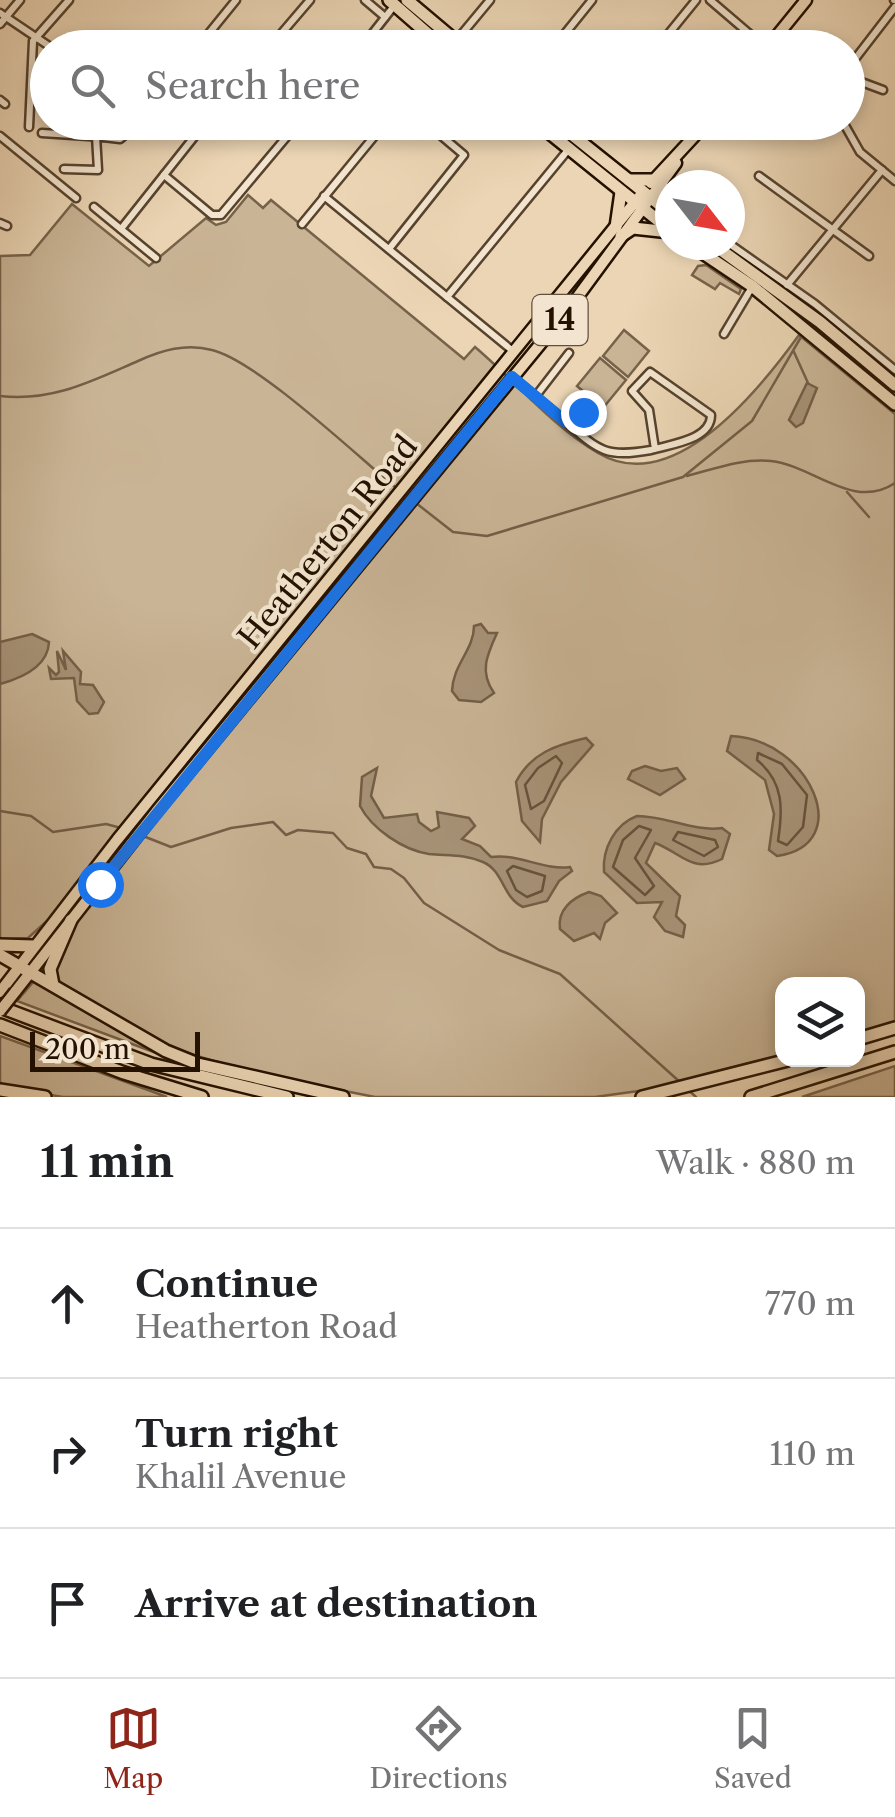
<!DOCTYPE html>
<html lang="en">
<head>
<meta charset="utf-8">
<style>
	body { margin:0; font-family:"Libre Caslon Text",serif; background:#f6f6f6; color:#202124 }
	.controls { position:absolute; right:30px; bottom:30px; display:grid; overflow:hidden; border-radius:20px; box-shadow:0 5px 15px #0003 }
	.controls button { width:90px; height:90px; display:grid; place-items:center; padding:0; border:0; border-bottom:2px solid #e0e0e0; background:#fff; color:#202124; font:50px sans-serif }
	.compass { position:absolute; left:655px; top:170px; width:90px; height:90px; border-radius:50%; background:#fff; box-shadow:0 5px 15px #0003; rotate:121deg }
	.scale { position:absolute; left:30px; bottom:25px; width:170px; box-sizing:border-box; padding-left:10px; border:5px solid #241100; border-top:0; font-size:28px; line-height:35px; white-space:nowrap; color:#241100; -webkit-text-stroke:8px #f2e4ce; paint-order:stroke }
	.stop { position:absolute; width:30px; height:30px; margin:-22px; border:8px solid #1a73e8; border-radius:50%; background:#fff }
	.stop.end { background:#1a73e8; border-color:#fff; box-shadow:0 2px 10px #0008 }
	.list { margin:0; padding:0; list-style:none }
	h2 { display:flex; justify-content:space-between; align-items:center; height:130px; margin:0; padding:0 40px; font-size:42px }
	h2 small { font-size:32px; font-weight:400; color:#757577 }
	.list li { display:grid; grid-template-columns:65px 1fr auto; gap:30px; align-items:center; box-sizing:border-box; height:150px; padding:0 40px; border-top:2px solid #e0e0e0 }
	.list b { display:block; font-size:38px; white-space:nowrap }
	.list p { margin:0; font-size:32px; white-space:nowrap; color:#757577 }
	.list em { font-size:32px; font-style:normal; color:#757577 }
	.icon { flex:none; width:55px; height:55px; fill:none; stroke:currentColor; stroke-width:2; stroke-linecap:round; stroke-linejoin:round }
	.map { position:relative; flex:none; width:895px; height:1097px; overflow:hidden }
	.search { position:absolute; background:#fff; box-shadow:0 5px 15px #0003; left:30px; right:30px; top:30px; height:110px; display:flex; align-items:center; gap:25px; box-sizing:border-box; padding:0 35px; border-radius:55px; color:#757577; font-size:38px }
	.sheet { height:580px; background:#fff }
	nav { display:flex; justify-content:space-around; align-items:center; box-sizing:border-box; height:140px; border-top:2px solid #e0e0e0; background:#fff; font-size:28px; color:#757577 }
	nav a { display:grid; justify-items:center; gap:5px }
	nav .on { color:#8f2418 }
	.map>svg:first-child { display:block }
	.green { fill:#c9b495; stroke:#76624a; stroke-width:2.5 }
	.water { fill:#a79277; stroke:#735e47; stroke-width:2.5 }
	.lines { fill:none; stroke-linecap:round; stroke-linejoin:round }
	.shore { stroke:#66523c; stroke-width:2.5 }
	.stream { stroke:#735e47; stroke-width:2.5 }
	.minor-casing { stroke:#56422d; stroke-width:11 }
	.primary-casing { stroke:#241100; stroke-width:15 }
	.trunk-casing { stroke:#241100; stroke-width:16 }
	.motorway-casing { stroke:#241100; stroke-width:16 }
	.minor { stroke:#f2e4ce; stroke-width:6 }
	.primary { stroke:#ebd5b4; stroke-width:10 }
	.trunk { stroke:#ebd5b4; stroke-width:11 }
	.motorway { stroke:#ebd5b4; stroke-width:11 }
	.primary-bridge-casing { stroke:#241100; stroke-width:15; stroke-linecap:butt }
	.primary-bridge { stroke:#ebd5b4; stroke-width:10 }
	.route { stroke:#1a73e8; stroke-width:12 }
	.labels { text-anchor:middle; stroke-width:8; stroke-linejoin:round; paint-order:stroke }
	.shield { fill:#f2e4ce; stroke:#62503e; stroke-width:2.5 }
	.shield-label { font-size:30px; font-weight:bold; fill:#241100 }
	.street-label { font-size:32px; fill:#241100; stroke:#f2e4ce }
</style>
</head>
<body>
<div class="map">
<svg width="895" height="1097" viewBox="0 0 895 1097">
	<rect width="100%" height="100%" fill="#ebd5b4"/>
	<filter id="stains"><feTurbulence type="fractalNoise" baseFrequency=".002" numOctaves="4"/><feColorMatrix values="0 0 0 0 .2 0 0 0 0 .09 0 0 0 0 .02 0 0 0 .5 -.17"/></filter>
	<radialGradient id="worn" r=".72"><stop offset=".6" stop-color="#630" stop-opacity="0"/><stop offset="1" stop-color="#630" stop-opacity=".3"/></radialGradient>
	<!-- green -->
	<g class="green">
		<path d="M248,195L263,208L271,200L464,359L475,347C515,381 552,426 598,453C674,498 760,389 799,335L895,414V1022L858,1033V984H782V1057L660,1088L595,1097H375L254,1073L177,1050L103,1012L55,979L58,958L72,933L49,919L28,938L0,939V256L30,255L72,204L149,266L206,218L216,225L226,222Z"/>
		<path d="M706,265L741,289L739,294L720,283L715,289L692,275L698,266Z"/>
		<path d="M624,330L649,351L628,377L603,356Z"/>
		<path d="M600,358L626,380L603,408L577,386Z"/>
		<path d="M34,981L175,1060L17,1001Z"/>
		<path d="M0,1036L167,1097H63L0,1087Z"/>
		<path d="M895,1066V1097H802Z"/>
	</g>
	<!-- water -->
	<g class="water">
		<path d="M807,383L817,388L803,423L796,427L789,420Z"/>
		<path d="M481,624L488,633H497C487,655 479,672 494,693L481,702L459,700L452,691C453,664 474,650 474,626Z"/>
		<path d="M32,634L49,642C48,667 22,678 0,684V642Z"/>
		<path d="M57,651L66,670L63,651L81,672L80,684L93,685L104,702L98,713L89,714L77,701L74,678L51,679L49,668L56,675L59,672Z"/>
		<path d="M731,736C810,739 857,845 777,856L769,850L774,814L765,780L727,751Z"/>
		<path d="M586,738L593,745L561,782L542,819L540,842L522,821L516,782C531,753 556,745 586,738Z"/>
		<path d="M645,766L661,771L677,768L685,779L660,795L628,779L632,771Z"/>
		<path d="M377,768L371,796L384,818L417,814L419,822L431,831L439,827L437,812L469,818L475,826L462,839L480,846L491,857C519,853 544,871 570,867L572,871L559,881L547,901L523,907C502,897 504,871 483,862C464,854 448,856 429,854C403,850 372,829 360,806L362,777Z"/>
		<path d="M637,816C667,816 694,832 722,828L730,834L722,859C692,874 682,853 655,843L646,863L680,896L676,916L685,925L683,937L665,931L654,917L662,902L637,903L604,872C602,849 615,824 637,816Z"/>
		<path d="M589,892L601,896L617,913L605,923L600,939L594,933L574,941L560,929C557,910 572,898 589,892Z"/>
	</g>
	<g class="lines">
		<!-- shore -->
		<g class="shore">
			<path d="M758,753L782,764L807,795L803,827L787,845L778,841C783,809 784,782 757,760Z"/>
			<path d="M556,756L562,763L544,801L531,809L525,785L538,768Z"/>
			<path d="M639,826L651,830L635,858L654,886L645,895L613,867L623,840Z"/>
			<path d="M678,832L715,840L718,847L704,856L673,840Z"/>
			<path d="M513,866L545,876L542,891L527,897L516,890L507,871Z"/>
		</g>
		<!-- stream -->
		<g class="stream">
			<path d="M794,352L808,383"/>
			<path d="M0,396C52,402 92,381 138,361C162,350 186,343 212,350C257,361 355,454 395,487"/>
			<path d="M687,476C714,469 742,458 771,461C814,466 853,511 895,483"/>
			<path d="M847,492L869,517"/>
			<path d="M416,503L453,532L487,536L683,477L752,421L801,337"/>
			<path d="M0,811L31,816L53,832L106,824L121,828"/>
			<path d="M143,836L171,847L231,828L273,822L286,835L298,830L333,833L347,848L366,854L374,867L391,869L404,878L424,903L499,950L560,974L681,1083"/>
			<path d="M687,1089L696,1097"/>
		</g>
		<!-- minor casing -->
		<g class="minor-casing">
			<g id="minor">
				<path d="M365,0L385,17"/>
				<path d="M710,0L766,48"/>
				<path d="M894,0H895"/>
				<path d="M0,13L52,48"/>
				<path d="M0,24L20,0"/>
				<path d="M456,41L490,0"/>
				<path d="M559,41L592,0"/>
				<path d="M197,48L236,0"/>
				<path d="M269,48L310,0"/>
				<path d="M361,48L394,6"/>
				<path d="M657,48L696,0"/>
				<path d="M848,68L895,7"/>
				<path d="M848,77L883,90"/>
				<path d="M0,100L5,104"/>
				<path d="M843,122L860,152L895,181"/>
				<path d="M142,123V122"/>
				<path d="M796,126L808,122"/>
				<path d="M29,127L33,41L69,0"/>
				<path d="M42,133L103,137L104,122"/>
				<path d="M0,136L76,198"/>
				<path d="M103,137L120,139L133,128"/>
				<path d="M64,169L98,170L96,136"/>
				<path d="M164,175L212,215H221L299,122"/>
				<path d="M759,176L869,256"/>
				<path d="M324,196L514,352"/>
				<path d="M94,207L156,258"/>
				<path d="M0,223L7,226"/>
				<path d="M302,224L386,122"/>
				<path d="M121,229L206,122"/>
				<path d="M731,245L815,304L895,370"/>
				<path d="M389,249L464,155L425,122"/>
				<path d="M787,285L882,170"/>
				<path d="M447,297L568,150"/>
				<path d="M724,334L752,287"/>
				<path d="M513,378L566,422L583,411"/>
				<path d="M535,397L569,353"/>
				<path d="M566,422C599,451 606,458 651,450C671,444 711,440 711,415L650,372L632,391L649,410L655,449"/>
			</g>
		</g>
		<!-- primary casing -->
		<g class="primary-casing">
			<g id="primary">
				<path d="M767,48L806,0"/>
				<path d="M651,183L701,129"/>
				<path d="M0,992L117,840L640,196"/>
				<path d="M15,992L156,812L565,314L676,163"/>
			</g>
		</g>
		<!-- trunk casing -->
		<g class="trunk-casing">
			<g id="trunk">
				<path d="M389,0L444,48"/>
				<path d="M407,0L464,48"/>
				<path d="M536,122L670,230"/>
				<path d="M556,122L670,213"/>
				<path d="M629,180H653"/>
				<path d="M662,182L660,196L666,208"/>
				<path d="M616,227L621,192"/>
				<path d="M621,236L633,228L670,232"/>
				<path d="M691,245L752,286L895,404"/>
				<path d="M714,245L820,322L895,385"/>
			</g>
		</g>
		<!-- motorway casing -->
		<g class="motorway-casing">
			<g id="motorway">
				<path d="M0,945L33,946"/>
				<path d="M0,955L166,1051L198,1064L343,1097"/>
				<path d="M53,985L50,969L71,920"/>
				<path d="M0,1007L151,1064L287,1097"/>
				<path d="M0,1025L124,1073L202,1097"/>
				<path d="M858,1039L895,1028"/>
				<path d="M0,1090L45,1097"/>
				<path d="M642,1097L788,1060"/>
				<path d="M751,1097L895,1052"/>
			</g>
		</g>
		<!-- minor -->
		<use href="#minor" class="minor"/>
		<!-- primary -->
		<use href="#primary" class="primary"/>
		<!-- trunk -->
		<use href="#trunk" class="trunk"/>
		<!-- motorway -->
		<use href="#motorway" class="motorway"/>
		<!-- primary-bridge casing -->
		<g class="primary-bridge-casing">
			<path id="primary-bridge" d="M0,1011L15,992"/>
		</g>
		<!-- primary-bridge -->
		<use href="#primary-bridge" class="primary-bridge"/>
	</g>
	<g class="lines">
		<!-- route -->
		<path class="route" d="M100,884L512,377L566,422L583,412"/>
	</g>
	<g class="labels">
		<!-- shield labels -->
		<rect class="shield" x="532.5" y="295" width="55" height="50" rx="8"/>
		<g class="shield-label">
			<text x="560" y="330">14</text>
		</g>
		<!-- street labels -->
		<g class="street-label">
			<text transform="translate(328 542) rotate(-51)" y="11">Heatherton Road</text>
		</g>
	</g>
	<rect width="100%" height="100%" filter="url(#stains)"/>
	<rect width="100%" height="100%" fill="url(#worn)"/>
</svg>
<div class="controls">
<button><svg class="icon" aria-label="layers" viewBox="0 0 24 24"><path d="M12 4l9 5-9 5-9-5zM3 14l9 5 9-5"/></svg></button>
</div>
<svg class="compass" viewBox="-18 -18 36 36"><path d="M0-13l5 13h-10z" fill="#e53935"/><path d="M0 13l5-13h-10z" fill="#757577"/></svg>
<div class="scale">200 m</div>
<div class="stop" style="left:100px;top:884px"></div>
<div class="stop end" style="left:583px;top:412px"></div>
<div class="search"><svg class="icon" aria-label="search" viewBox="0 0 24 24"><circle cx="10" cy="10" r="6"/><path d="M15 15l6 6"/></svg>Search here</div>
</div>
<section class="sheet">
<h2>11 min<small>Walk · 880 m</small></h2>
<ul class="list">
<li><svg class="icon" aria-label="ahead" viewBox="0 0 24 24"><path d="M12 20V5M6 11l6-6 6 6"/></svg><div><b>Continue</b><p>Heatherton Road</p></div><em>770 m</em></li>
<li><svg class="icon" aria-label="right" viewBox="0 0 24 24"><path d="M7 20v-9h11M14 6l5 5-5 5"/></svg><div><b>Turn right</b><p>Khalil Avenue</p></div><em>110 m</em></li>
<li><svg class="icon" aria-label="arrive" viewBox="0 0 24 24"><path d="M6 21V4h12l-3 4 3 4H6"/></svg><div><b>Arrive at destination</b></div></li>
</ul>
</section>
<nav>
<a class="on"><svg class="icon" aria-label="map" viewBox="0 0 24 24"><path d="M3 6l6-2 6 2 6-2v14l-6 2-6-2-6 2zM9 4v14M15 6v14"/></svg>Map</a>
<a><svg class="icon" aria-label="directions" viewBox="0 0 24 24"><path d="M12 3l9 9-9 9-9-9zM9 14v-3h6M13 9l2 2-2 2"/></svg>Directions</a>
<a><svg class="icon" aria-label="saved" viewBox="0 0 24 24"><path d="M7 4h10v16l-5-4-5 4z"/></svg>Saved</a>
</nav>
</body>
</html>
